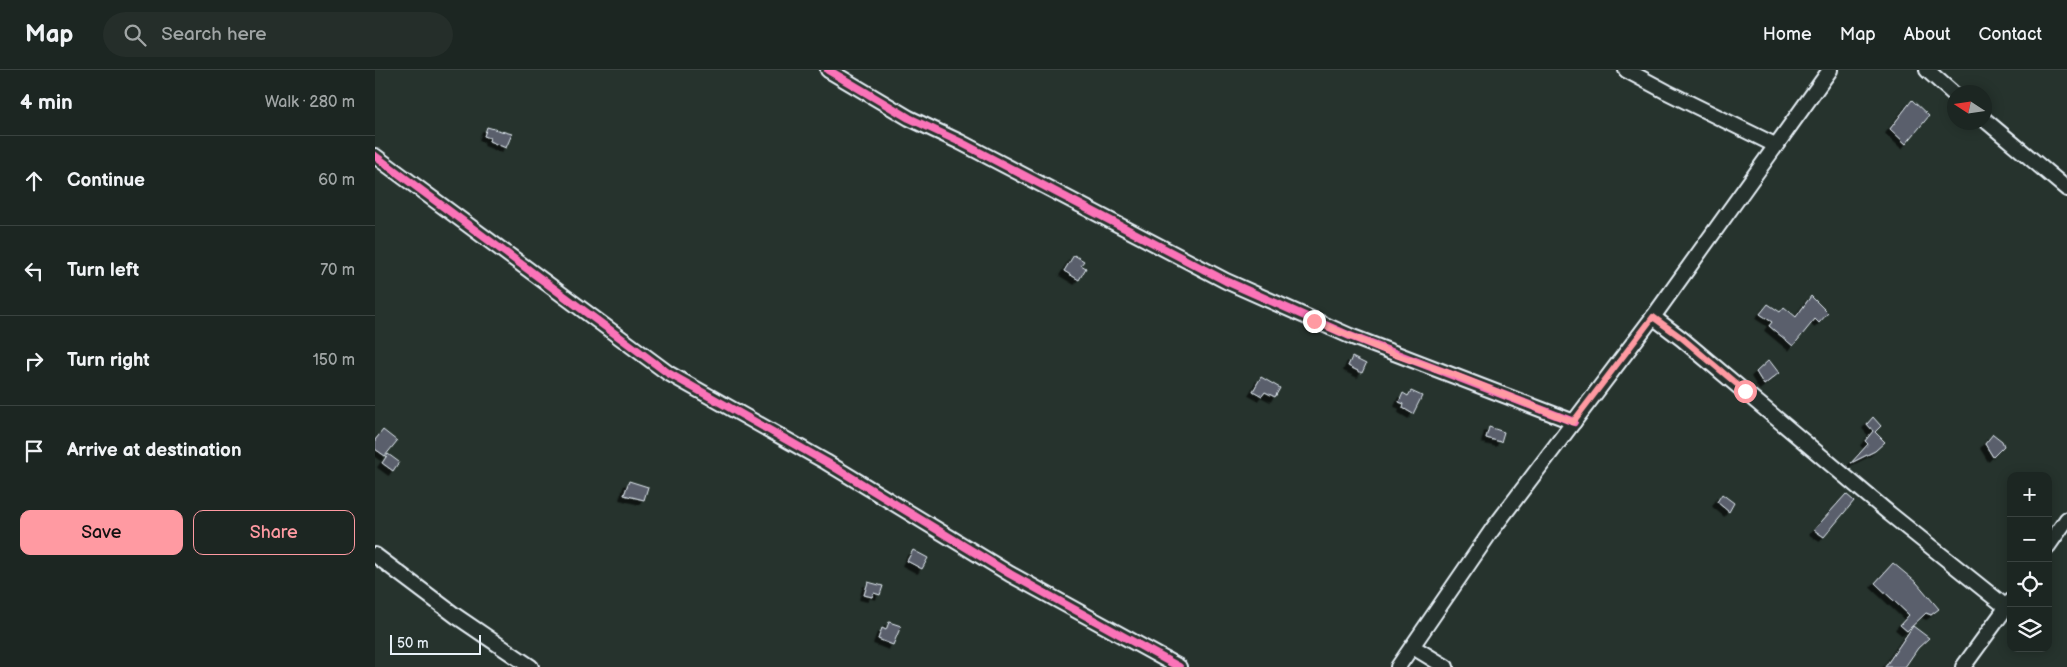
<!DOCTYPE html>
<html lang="en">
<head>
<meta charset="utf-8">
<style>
	body { margin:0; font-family:"Balsamiq Sans",sans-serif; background:#252e2a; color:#f1f3f6 }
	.controls { position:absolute; right:15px; bottom:15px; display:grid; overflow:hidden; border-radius:10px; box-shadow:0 2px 12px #0003 }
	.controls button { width:45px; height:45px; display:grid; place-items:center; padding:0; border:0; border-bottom:1px solid #3a4340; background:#1c2622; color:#f1f3f6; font:25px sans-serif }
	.compass { position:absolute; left:1572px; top:15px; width:45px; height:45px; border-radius:50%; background:#1c2622; box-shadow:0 2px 12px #0003; rotate:282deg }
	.scale { position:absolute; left:15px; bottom:12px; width:91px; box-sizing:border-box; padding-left:5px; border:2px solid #e8f1f8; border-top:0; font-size:14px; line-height:18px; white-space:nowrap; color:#e8f1f8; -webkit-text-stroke:4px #26332d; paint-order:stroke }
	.stop { position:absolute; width:15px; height:15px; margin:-11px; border:4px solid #ff9aa2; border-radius:50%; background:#fff }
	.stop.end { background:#ff9aa2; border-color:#fff; box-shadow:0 1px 5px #0008 }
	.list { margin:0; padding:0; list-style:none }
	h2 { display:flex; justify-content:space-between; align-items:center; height:65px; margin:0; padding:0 20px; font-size:21px }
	h2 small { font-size:16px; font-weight:400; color:#a0a5a5 }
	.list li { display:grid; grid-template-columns:32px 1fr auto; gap:15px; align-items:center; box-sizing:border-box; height:90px; padding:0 20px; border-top:1px solid #3a4340 }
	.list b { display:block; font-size:19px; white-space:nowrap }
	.list em { font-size:16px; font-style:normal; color:#a0a5a5 }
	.actions { display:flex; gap:10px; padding:15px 20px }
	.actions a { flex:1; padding:11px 0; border:1px solid #ff9aa2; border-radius:10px; text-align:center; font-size:18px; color:#ff9aa2 }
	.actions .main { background:#ff9aa2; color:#111 }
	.icon { flex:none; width:28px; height:28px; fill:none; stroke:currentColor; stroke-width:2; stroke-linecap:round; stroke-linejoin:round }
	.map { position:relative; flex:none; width:1692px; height:597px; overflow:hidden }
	header { display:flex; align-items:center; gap:30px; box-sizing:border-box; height:70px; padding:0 25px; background:#1c2622; border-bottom:1px solid #3a4340 }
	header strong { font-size:24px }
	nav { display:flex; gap:28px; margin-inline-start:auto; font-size:18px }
	.search { width:350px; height:45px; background:#252e2a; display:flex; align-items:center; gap:12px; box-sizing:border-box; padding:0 18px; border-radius:28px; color:#a0a5a5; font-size:19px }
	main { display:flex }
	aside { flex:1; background:#1c2622 }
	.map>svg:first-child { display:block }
	.building { fill:#5a5f6c; stroke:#e8f1f8; filter:url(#shadow) }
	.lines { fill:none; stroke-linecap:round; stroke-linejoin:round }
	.street-casing { stroke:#e8f1f8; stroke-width:18 }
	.street { stroke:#26332d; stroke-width:14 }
	.cycleway-casing { stroke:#26332d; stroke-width:11 }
	.cycleway { stroke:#fb73b8; stroke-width:8 }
	.route { stroke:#ff9aa2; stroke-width:6 }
</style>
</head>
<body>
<header>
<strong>Map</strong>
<div class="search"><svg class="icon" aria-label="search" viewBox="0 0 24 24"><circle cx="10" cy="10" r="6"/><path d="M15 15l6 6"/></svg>Search here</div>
<nav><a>Home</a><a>Map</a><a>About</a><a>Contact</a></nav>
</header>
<main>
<aside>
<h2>4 min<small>Walk · 280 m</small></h2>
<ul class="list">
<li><svg class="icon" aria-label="ahead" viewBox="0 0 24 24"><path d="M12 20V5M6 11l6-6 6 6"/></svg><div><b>Continue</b></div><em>60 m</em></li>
<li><svg class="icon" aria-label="left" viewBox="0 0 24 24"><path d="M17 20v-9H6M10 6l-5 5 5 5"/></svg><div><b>Turn left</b></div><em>70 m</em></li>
<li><svg class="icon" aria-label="right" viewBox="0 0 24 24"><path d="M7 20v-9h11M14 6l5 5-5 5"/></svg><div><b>Turn right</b></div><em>150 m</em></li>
<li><svg class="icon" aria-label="arrive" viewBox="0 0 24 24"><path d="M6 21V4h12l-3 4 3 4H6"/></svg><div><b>Arrive at destination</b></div></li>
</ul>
<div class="actions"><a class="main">Save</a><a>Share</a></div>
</aside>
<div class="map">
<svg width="1692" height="597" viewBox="0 0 1692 597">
	<defs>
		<filter id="shadow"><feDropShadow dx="-4.5" dy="4.5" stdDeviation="0" flood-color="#0009"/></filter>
	</defs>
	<rect width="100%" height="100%" fill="#26332d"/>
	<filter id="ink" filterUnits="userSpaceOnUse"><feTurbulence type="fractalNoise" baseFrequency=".02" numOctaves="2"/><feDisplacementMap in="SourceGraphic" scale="10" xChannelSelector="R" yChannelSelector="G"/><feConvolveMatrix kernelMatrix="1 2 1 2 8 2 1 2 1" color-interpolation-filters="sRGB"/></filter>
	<g filter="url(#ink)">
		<!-- building -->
		<g class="building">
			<path d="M1537,30L1554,46L1531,74L1515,59Z"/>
			<path d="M112,57L137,64L131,78L114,71L115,68L109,66Z"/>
			<path d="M699,185L709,191L706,195L711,198L704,210L689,201Z"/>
			<path d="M1436,226L1453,243L1444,253L1440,249L1418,276L1394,256L1397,252L1385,244L1393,234L1405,242L1409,237L1421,247Z"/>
			<path d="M977,287L991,294L987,303L973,296Z"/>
			<path d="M1394,290L1404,303L1389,315L1381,302Z"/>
			<path d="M886,307L905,318L900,327L890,322L887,326L878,321Z"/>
			<path d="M1036,321L1047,326L1038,344L1028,338L1029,334L1024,332L1028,323L1033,326Z"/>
			<path d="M1498,347L1506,356L1500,362L1510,372L1500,381L1476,393L1493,374L1490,371L1498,361L1492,354Z"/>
			<path d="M1114,357L1129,362L1126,372L1111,368Z"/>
			<path d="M8,360L22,371L10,386L0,379V370Z"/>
			<path d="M1618,364L1627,371L1629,376L1618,387L1610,374Z"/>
			<path d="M13,384L24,392L18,401L7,393Z"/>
			<path d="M254,411L273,417L269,430L249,425Z"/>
			<path d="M1347,424L1359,433L1354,442L1342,432Z"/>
			<path d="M1471,424L1479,431L1449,467L1439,460Z"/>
			<path d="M538,480L553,488L547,499L532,491Z"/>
			<path d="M1518,493L1542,513L1564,539L1556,545L1551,543L1532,561L1525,555L1534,545L1500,513Z"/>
			<path d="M493,512L508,516L505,525L499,523L497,527L489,525Z"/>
			<path d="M514,552L526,556L518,575L503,569L507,558L511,560Z"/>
			<path d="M1538,556L1554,568L1543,578L1530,597H1510Z"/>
		</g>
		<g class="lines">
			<!-- street casing -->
			<g class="street-casing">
				<g id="street">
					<path d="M453,0L534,48L585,72L851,211L975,266L1199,352"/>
					<path d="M1251,0L1292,22L1400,75"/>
					<path d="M1552,0L1580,25"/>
					<path d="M1610,50L1692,119"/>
					<path d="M0,86L293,303L451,392L635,504L804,597"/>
					<path d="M1278,247L1307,269L1515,444L1631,537"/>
					<path d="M1673,476L1692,449"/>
					<path d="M0,485L81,546L156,597"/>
					<path d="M1038,577L1071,597"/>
					<path d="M1023,597L1117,460L1278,247L1455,0"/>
					<path d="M1588,597L1636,531"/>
				</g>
			</g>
			<!-- street -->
			<use href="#street" class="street"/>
			<!-- cycleway casing -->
			<g class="cycleway-casing">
				<g id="cycleway">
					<path d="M453,0L534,48L585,72L851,211L975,266L1199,352"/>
					<path d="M0,86L293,303L451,392L635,504L804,597"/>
				</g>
			</g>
			<!-- cycleway -->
			<use href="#cycleway" class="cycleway"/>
		</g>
	</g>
	<g class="lines" filter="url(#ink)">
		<!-- route -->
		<path class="route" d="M939,251L1021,285L1077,304L1198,352L1278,247L1307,268L1370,321"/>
	</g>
</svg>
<div class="controls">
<button>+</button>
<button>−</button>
<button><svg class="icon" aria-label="locate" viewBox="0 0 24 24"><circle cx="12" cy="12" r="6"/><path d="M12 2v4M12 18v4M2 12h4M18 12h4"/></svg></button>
<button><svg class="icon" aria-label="layers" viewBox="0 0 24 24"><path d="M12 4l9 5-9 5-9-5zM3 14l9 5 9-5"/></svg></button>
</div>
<svg class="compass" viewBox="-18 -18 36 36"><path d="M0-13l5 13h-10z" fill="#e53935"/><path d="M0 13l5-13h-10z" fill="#a0a5a5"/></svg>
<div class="scale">50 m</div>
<div class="stop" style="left:1370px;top:321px"></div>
<div class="stop end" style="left:939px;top:251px"></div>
</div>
</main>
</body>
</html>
